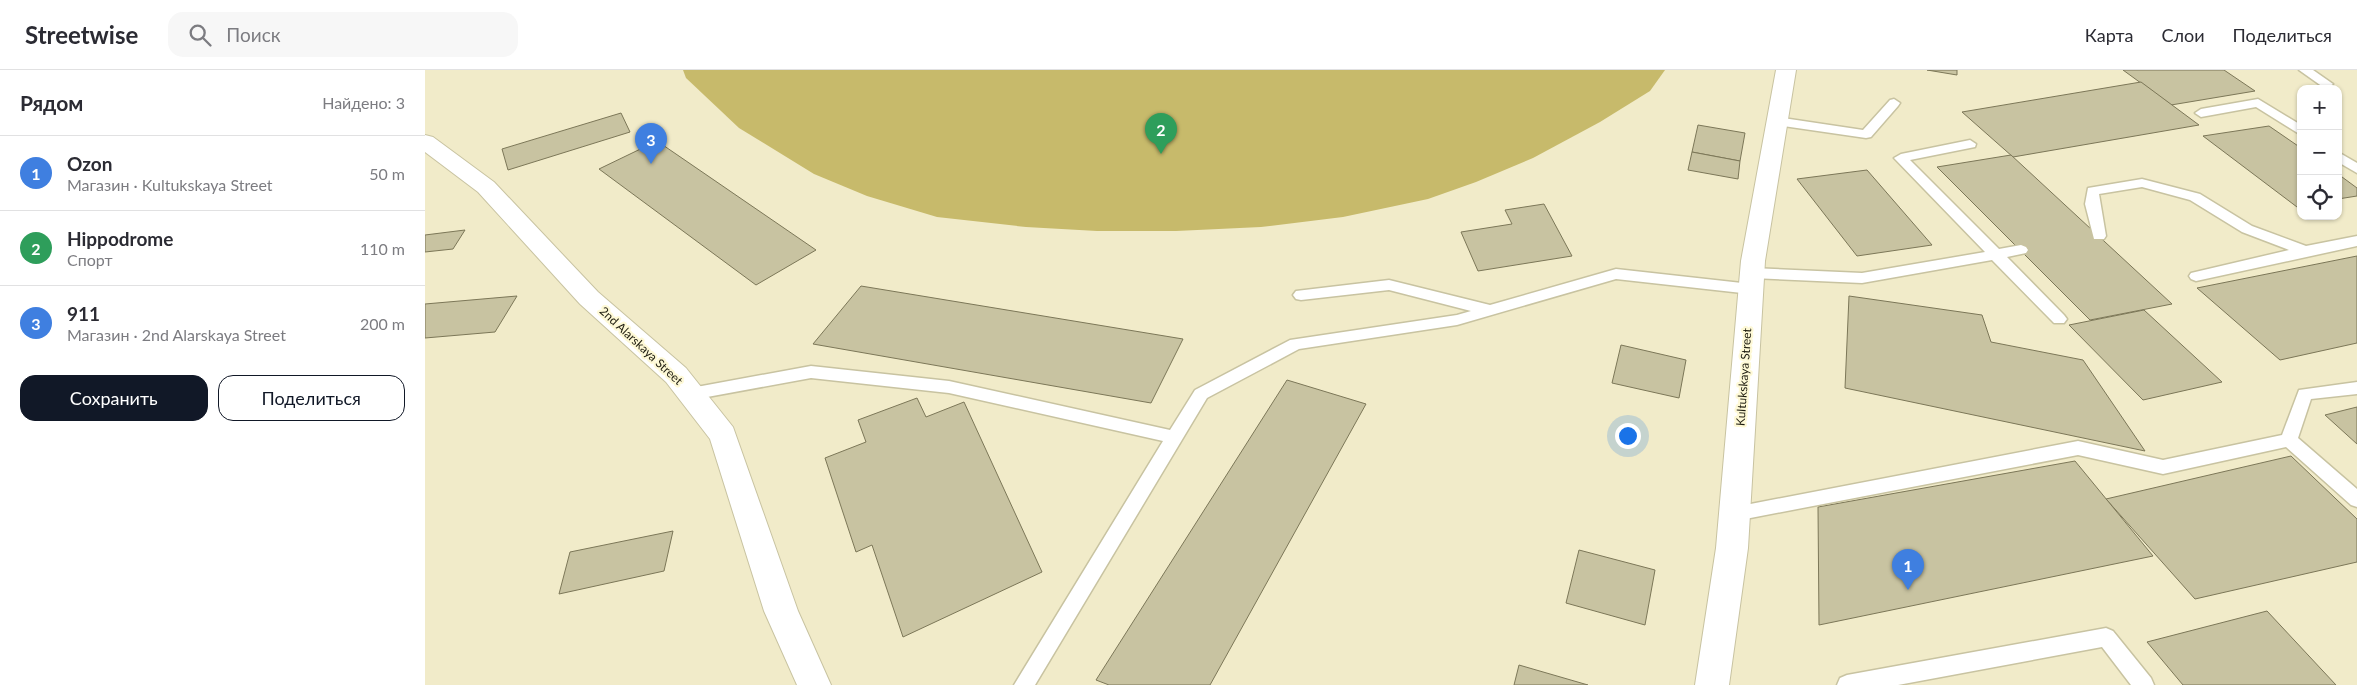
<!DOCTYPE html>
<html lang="ru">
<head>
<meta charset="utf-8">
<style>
	body { margin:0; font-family:Lato,sans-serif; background:#f7f7f7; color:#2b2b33 }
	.controls { position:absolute; right:15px; top:15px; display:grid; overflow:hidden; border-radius:10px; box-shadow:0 1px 4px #0004 }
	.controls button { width:45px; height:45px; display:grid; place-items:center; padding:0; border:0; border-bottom:1px solid #e1e1e2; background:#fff; color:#2b2b33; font:25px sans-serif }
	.you { position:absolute; left:1202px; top:365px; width:18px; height:18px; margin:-12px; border:4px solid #fff; border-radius:50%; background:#1a73e8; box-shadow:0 0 0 8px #1a73e833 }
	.badge { display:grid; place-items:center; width:32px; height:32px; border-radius:50%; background:#111827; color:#fff; font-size:16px; font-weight:700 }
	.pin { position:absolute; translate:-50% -41px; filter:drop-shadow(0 1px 2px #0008) }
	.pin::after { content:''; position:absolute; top:26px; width:18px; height:15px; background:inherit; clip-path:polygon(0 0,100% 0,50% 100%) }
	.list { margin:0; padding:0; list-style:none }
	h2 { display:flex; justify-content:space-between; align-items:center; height:65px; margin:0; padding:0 20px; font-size:21px }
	h2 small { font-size:16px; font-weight:400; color:#7c7c81 }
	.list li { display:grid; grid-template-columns:32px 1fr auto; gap:15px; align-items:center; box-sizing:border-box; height:75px; padding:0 20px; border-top:1px solid #e1e1e2 }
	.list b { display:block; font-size:19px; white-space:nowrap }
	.list p { margin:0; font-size:16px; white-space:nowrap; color:#7c7c81 }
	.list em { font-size:16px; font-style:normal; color:#7c7c81 }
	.actions { display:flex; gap:10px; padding:15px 20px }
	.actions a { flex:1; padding:11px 0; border:1px solid #111827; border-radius:15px; text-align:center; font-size:18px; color:#111827 }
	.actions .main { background:#111827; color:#fff }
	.icon { flex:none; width:28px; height:28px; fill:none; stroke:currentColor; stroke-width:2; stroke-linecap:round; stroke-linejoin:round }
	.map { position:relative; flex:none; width:1932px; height:615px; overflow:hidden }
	header { display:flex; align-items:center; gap:30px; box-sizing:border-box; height:70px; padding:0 25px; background:#fff; border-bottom:1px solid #e1e1e2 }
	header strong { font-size:24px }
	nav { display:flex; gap:28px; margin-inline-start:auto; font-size:18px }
	.search { width:350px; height:45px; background:#f7f7f7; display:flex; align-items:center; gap:12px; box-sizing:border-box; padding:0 18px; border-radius:15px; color:#7c7c81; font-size:19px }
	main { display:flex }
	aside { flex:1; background:#fff }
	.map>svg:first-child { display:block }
	.green { fill:#c7ba6b }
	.building { fill:#c8c3a1; stroke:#7c7758 }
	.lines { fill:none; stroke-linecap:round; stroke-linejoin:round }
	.lane-casing { stroke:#c8c3a1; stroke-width:3 }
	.street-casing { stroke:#c8c3a1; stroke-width:2 }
	.lane { fill:#fff; fill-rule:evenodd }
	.street { fill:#fff; fill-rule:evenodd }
	.labels { text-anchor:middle; stroke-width:4.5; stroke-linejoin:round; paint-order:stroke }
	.street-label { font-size:12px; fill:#1f1d10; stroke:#fef9d6 }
</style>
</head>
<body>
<header>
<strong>Streetwise</strong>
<div class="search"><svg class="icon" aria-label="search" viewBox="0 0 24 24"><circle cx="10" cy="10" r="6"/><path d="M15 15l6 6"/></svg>Поиск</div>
<nav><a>Карта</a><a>Слои</a><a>Поделиться</a></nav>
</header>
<main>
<aside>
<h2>Рядом<small>Найдено: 3</small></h2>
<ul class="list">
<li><span class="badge" style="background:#3f7fe0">1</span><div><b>Ozon</b><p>Магазин · Kultukskaya Street</p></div><em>50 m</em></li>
<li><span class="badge" style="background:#2e9e5b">2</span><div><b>Hippodrome</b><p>Спорт</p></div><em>110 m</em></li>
<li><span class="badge" style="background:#3f7fe0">3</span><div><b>911</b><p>Магазин · 2nd Alarskaya Street</p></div><em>200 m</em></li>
</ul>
<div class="actions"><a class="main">Сохранить</a><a>Поделиться</a></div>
</aside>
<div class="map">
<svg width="1932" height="615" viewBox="0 0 1932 615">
	<rect width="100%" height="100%" fill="#f1ebc9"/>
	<!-- green -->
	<path class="green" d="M258,0H1240L1225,21L1175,52L1108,88L1051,112L1003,129L918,147L836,157L751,161H672L601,157L512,147L442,126L389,104L314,58L261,8Z"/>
	<!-- building -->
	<g class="building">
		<path d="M1502,0H1532V5Z"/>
		<path d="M1698,0H1799L1830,21L1746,35Z"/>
		<path d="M1716,12L1774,55L1588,87L1537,42Z"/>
		<path d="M196,43L205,62L83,100L77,79Z"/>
		<path d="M1273,55L1320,63L1315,91L1267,82Z"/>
		<path d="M1844,56L1876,78V136L1872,137L1778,66Z"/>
		<path d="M232,71L391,180L331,215L174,99Z"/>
		<path d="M1267,82L1315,91L1313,109L1263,100Z"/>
		<path d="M1586,85L1747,234L1665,250L1512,97Z"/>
		<path d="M1442,100L1507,175L1432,186L1372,109Z"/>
		<path d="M1913,104L1932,118V126L1913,129Z"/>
		<path d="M1119,134L1147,186L1053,201L1036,162L1087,154L1080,140Z"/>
		<path d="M40,160L28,179L0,182V165Z"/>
		<path d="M1932,186V273L1855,290L1772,218Z"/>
		<path d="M436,216L758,269L726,333L388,274Z"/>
		<path d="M92,226L70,262L0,268V234Z"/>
		<path d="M1424,226L1557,245L1566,272L1658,290L1720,381L1420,318Z"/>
		<path d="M1719,240L1797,312L1718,330L1644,255Z"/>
		<path d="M1196,275L1261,290L1254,328L1187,313Z"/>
		<path d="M862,310L941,334L785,615H684L671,610Z"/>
		<path d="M492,328L501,347L539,332L617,502L478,567L447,475L431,482L400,388L441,372L433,350Z"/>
		<path d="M1932,337V374L1900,345Z"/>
		<path d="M1866,386L1932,449V492L1770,529L1681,429Z"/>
		<path d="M1650,391L1728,486L1394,555L1393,437Z"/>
		<path d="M248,461L239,501L134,524L145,482Z"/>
		<path d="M1154,480L1230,500L1220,555L1141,533Z"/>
		<path d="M1842,541L1911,615H1758L1722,572Z"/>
		<path d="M1094,595L1163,615H1089Z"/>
	</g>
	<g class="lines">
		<!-- lane casing -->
		<g class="lane-casing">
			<g id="lane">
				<path d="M1874,0H1888L1908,14L1902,18L1898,17Z"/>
				<path d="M1469,29L1475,33L1473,36L1446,67L1441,68L1352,55L1346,51L1352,47L1438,60L1465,30Z"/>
				<path d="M1833,29L1876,55V65L1831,37L1776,47L1770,43L1776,39Z"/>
				<path d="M1545,70L1551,74L1550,77L1485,90L1574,179L1596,175L1601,177L1603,180L1601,183L1582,187L1639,245L1642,249L1639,253H1629L1567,190L1437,213L1327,208L1322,206L1320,203L1322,200L1327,198L1437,203L1560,182L1469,88L1476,84Z"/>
				<path d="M1913,82L1932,93V103L1913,92Z"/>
				<path d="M1717,109L1775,124L1827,156L1881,176L1932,166V176L1771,211L1766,209L1764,206L1766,203L1864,180L1817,162L1765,130L1717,117L1674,124L1681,166L1679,169H1669L1660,134L1663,118Z"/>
				<path d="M1191,199L1326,214L1331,215L1333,219L1331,223L1326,224L1191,209L1032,255L874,279L782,328L610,615H589L738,371L524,323L386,308L266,330L260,328L258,324L260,320L266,318L386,296L524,311L745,360L770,320L865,270L1032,245L1046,241L964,220L876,230L871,229L868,225L871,221L964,210L1065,235Z"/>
				<path d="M1932,312V324L1886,329L1873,368L1932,419V437L1926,435L1861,377L1738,404L1653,385L1310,451L1304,449L1301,444L1304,439L1310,437L1653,371L1738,390L1857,365L1874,320Z"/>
				<path d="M1681,558L1688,561L1726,608L1729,615H1706L1677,577L1473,615H1412L1415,608L1422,605Z"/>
			</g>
		</g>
		<!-- street casing -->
		<g class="street-casing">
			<g id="street">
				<path d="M1351,0H1371L1340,191L1323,478L1304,615H1270L1291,478L1316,191Z"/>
				<path d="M0,65L8,67L69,112L173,222L261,298L308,357L373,541L406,615H372L339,541L285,369L241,312L155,234L53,122L0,82Z"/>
			</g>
		</g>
		<!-- lane -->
		<use href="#lane" class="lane"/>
		<!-- street -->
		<use href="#street" class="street"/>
	</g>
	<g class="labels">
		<!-- street labels -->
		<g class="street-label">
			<text transform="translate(216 276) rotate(43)" y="4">2nd Alarskaya Street</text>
			<text transform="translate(1319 307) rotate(-86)" y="4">Kultukskaya Street</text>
		</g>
	</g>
</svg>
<div class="controls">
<button>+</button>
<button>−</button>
<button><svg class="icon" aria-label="locate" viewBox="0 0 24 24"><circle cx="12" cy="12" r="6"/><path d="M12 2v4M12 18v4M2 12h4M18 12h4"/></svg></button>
</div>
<div class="you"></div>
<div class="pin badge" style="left:1483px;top:520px;background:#3f7fe0">1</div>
<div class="pin badge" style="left:736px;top:84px;background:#2e9e5b">2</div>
<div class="pin badge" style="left:226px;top:94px;background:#3f7fe0">3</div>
</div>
</main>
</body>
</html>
